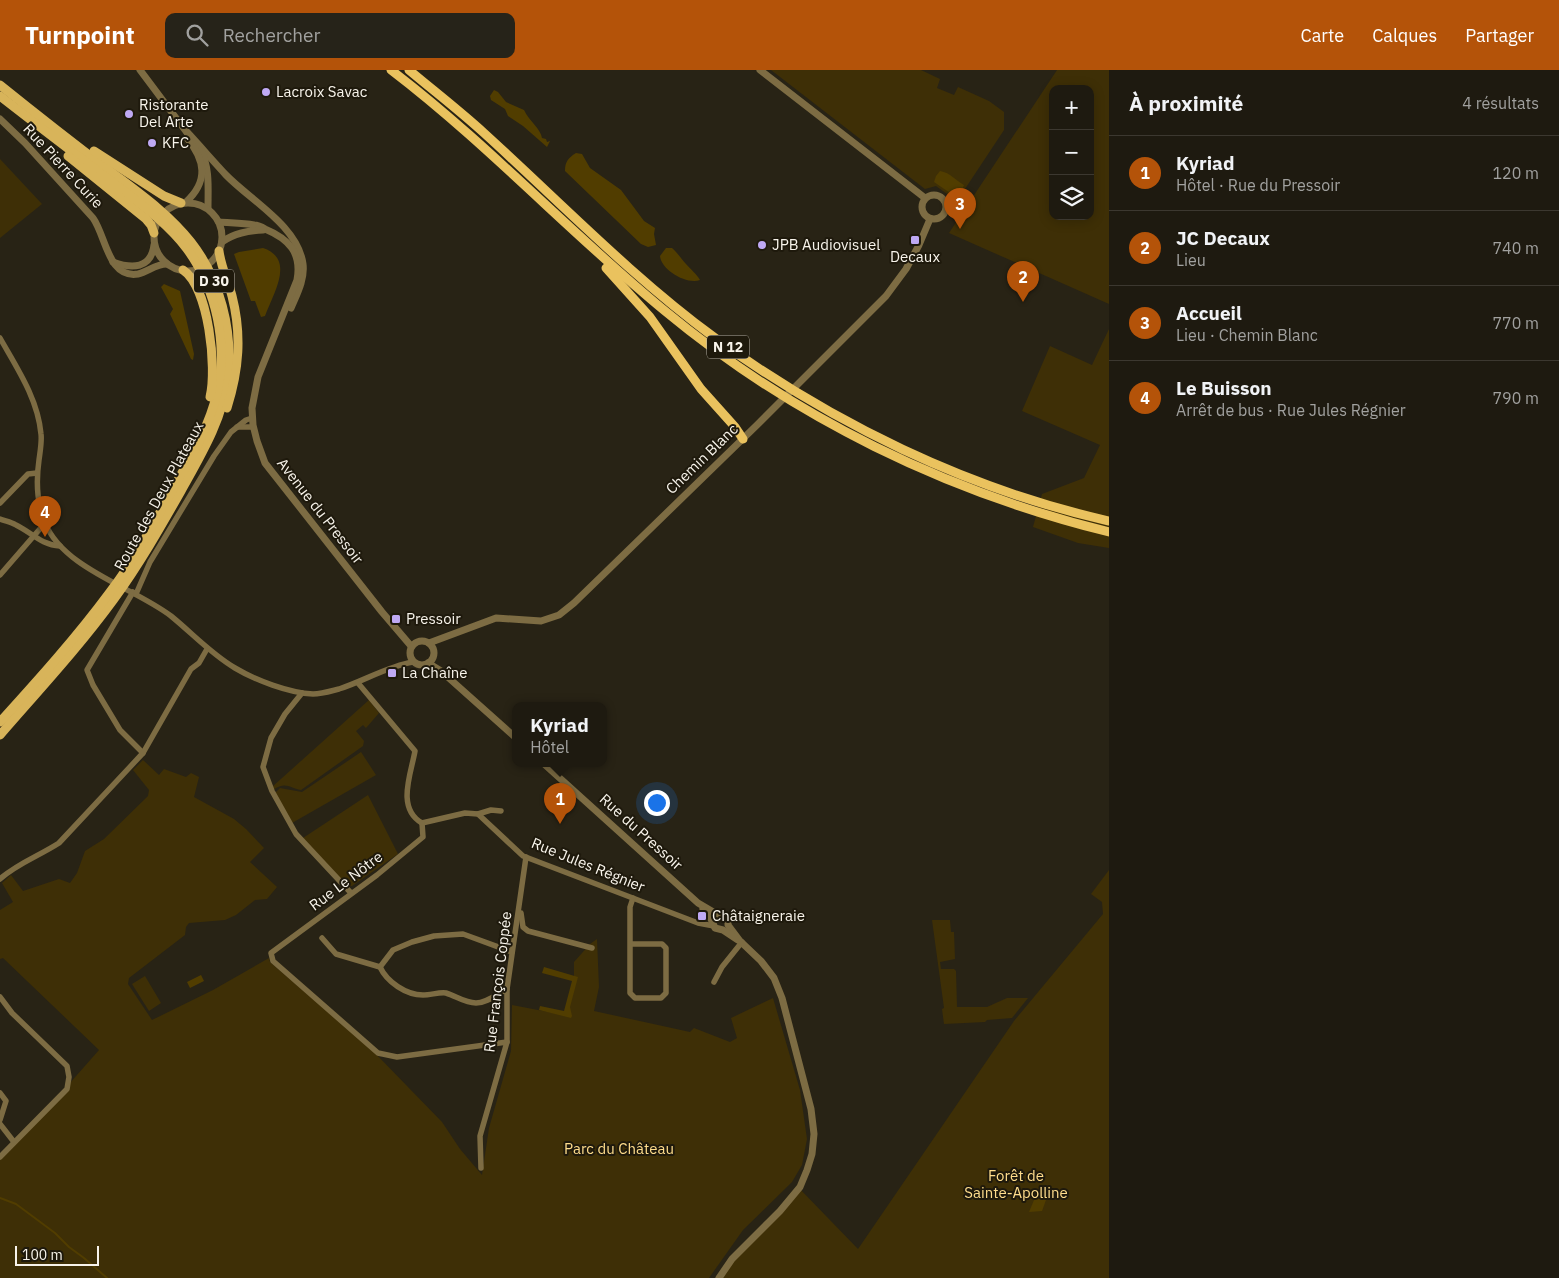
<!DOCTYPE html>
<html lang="fr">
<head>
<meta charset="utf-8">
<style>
	body { margin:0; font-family:"IBM Plex Sans",sans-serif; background:#262319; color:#f1f3f6 }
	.controls { position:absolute; right:15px; top:15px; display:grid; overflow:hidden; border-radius:10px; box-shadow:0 2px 12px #0003 }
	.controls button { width:45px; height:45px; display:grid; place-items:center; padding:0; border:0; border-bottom:1px solid #3c3830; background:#1e1a10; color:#f1f3f6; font:25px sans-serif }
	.scale { position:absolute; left:15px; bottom:12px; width:84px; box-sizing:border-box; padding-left:5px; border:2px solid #f8f4eb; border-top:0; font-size:14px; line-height:18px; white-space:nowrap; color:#f8f4eb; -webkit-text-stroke:4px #1e190c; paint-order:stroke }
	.you { position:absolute; left:656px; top:732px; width:18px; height:18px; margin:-12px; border:4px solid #fff; border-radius:50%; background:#1a73e8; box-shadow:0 0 0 8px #1a73e833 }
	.badge { display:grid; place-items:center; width:32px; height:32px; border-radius:50%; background:#b45309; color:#fff; font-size:16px; font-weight:700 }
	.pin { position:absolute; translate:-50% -41px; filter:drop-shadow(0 1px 2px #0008) }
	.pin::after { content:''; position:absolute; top:26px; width:18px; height:15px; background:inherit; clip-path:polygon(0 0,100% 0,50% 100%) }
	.popup { position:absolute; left:512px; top:632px; width:95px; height:65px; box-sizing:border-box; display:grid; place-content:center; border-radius:10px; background:#1e1a10; filter:drop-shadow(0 1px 4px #0005); font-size:16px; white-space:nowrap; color:#a1a19f }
	.popup b { font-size:19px; color:#f1f3f6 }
	.popup::after { content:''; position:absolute; left:50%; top:100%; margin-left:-10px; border:10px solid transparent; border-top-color:#1e1a10 }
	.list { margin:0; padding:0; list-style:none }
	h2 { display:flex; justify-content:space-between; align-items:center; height:65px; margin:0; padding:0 20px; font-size:21px }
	h2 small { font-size:16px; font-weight:400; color:#a1a19f }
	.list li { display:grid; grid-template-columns:32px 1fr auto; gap:15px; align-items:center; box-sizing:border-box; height:75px; padding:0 20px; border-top:1px solid #3c3830 }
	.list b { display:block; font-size:19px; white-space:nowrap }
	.list p { margin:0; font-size:16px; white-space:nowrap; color:#a1a19f }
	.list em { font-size:16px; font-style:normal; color:#a1a19f }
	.icon { flex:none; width:28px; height:28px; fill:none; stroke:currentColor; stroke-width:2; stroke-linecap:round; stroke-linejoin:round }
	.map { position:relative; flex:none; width:1109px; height:1208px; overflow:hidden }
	header { display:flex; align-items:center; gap:30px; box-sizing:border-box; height:70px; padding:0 25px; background:#b45309; color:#fff }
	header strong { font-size:24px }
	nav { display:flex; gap:28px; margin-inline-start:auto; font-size:18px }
	.search { width:350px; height:45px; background:#262319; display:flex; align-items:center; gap:12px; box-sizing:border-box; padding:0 18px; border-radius:10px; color:#a1a19f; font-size:19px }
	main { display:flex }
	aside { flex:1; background:#1e1a10 }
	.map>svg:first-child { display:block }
	.green { fill:#3e2f06; fill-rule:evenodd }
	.water { fill:#513d00 }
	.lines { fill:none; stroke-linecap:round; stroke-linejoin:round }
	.stream { stroke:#513d00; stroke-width:2 }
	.minor { stroke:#7d6c43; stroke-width:5.5 }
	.tertiary { stroke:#7d6c43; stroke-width:7 }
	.primary { stroke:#d8b45a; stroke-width:9 }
	.trunk { stroke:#eac25e; stroke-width:9 }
	.poi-dot { fill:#bfa9f4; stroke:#1e190c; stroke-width:2 }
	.labels { text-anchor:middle; stroke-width:4; stroke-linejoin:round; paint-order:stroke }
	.shield { fill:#1e190c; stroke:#b7b2a8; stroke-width:1 }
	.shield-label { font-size:14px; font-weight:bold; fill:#f8f4eb }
	.poi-label { font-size:15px; fill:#f8f4eb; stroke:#1e190c; text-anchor:start }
	.street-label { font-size:15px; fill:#f8f4eb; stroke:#1e190c }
	.park-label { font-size:15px; fill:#ffdd8c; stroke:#1e190c }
</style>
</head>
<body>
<header>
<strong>Turnpoint</strong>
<div class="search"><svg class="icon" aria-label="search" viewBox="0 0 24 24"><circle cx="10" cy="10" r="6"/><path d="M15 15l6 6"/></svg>Rechercher</div>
<nav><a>Carte</a><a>Calques</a><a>Partager</a></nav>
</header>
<main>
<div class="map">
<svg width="1109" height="1208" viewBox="0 0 1109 1208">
	<rect width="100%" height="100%" fill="#282315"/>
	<!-- green -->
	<g class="green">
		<path d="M771,0H921L940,9L937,18L954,25L958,17L989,31L1004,42V60L957,131L936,116L925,119Z"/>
		<path d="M1057,0H1109V234L949,163ZM1053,19H1090V146H1053Z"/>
		<path d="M0,89L42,134L0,168Z"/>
		<path d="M1109,259V478L1078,473L1033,457L1042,424L1084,408L1100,375L1022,341L1050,276L1092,295Z"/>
		<path d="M369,630L379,643L366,658L363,655L356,661L364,671L363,676L301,720C289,718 286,711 273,720L272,717Z"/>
		<path d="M361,682L376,705L292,753L275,723L280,718L302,722Z"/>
		<path d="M143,690L159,705L164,699L186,707L191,703L199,707L194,727L234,749L246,759L264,778L250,792L277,817L267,829L255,830L236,845L225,850L189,853L186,857L185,865L129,908L128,914L152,950L213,920L269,888L270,892L373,981L442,1052L460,1079L482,1105L489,1058L511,981L512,935L564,945L574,909V892L590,874L597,869L599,917L594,941L690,962L694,958L730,972L737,968L731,948L773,928L800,1020L807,1069L802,1095L792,1112L743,1160L709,1208H0V1085L25,1064L99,980L3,888L0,889V840L13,832L2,813L11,805L23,821L59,809L70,813L77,803L85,781L104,769L148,726L149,720L133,700Z"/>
		<path d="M368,725L398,784L352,816H347L303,768Z"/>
		<path d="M1109,800V1208H720L797,1116L858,1179L1014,951L1103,844L1102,832L1091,824Z"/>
		<path d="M932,850H950L951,862H954L955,889L940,892L941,899H954L956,901L957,937H987L1007,928H1028L1012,948L987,950L985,952L944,954L942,939L944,938Z"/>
		<path d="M145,906L161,933L149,941L132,914Z"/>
	</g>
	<!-- water -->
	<g class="water">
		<path d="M494,20L498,22L506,32L524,40C529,51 541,59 542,68L546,69L547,72L550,71L547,77L523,56L508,46L505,39L491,30L490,26Z"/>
		<path d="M576,83L582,84L590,98L621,120L644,151L655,158L654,164L656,175L648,177L641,174L565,101C565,92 568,88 576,83Z"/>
		<path d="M940,101C951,103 955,110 964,115L961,123L953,125L934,112L936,106Z"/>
		<path d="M263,178C296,189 273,224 265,246L261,247L255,231H251L234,184L239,182Z"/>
		<path d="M666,178H672C678,183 681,189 686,194C691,200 696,203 700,210C687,215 661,200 660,186Z"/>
		<path d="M164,214L180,221L194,284L193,290L191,289L170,244L173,239L161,217Z"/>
		<path d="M544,897L578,907L570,937L572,946L571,948L539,940L540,936L564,941L572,911L542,903Z"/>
		<path d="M201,905L204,911L190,918L187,912Z"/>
		<path d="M1037,1123L1046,1130L1042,1141L1029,1142Z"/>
	</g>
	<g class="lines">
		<!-- stream -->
		<path class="stream" d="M0,1128L16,1134L55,1163L69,1177L84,1188L107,1208"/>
		<!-- minor -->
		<g class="minor">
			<path d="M0,268C17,298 38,329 41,364C42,372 40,382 39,390C36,411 37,434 45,453C64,499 133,517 171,546C192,563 211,584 235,598C255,610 289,623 313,624C322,624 331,621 339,619C364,611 388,596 413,592"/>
			<path d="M237,357H253"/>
			<path d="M0,433L28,404L37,403"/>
			<path d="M0,449C5,451 11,452 16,455C31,462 41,475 60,476"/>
			<path d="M0,505L45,453"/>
			<path d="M133,522L87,600L93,615L120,660L143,683"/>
			<path d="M136,524L150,492L214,386L231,362L246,350L252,348"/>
			<path d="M358,613L415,681C411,704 396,738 422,753L465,743L478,744L523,786L698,853L714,856"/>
			<path d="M302,623L285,644L271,668L263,697L272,721L296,764L351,823"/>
			<path d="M478,744L491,740L501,741"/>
			<path d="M422,753L423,767L377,805L271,883L273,891L378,983L397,987L507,972"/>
			<path d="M0,809C18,793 39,786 59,773L143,683L191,599L199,593L207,579"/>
			<path d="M521,843L523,857L528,861L592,878"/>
			<path d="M322,868L336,884L380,897C387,912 406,925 423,925C431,925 439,922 446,923C456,926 465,933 476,933C487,933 497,924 507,919"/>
			<path d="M630,874H662L666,878V923L661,928H635L630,923V837L633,828"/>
			<path d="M380,897L393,880L412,872L434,866L463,864L512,882"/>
			<path d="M714,912L722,897L742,872"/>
			<path d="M0,927L12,943L67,996L69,1007L67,1019L0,1087"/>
			<path d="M0,1023L6,1031L0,1050"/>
			<path d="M0,1054L14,1072"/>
			<path d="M481,1098L480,1066L507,972V919L526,787"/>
		</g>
		<!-- tertiary -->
		<g class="tertiary">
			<path d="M140,0L188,64"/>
			<path d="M760,0L925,128"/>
			<path d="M0,49L25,73L93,148C106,166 108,209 138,204C148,202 155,194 167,194"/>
			<path d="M187,62C200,76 213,91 226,105C250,130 298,156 303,194C305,209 297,224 291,238"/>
			<path d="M201,80C210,99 208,118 208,138"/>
			<circle cx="934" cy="137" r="12"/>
			<path d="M186,132C209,111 205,90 187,68"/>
			<circle cx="188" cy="167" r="34"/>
			<path d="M219,152C231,153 243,153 254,155C258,155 262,157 265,159C289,169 302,183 297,210L258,307L252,338L253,355L257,371L265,393L382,542L411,576"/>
			<path d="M222,172C234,163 248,161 263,160"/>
			<path d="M113,192C132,199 151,199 154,175"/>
			<circle cx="422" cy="583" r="12"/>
			<path d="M429,573L496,548L541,551L559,545L574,533L757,355L886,226L906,199L919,175L930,149"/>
			<path d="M428,593L441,601L516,668"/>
			<path d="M543,693L698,833L715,843L726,846L728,850V855L740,871L761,891L774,908L782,928L811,1039L814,1064L812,1084L807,1100L800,1117L780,1141L732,1189L719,1208"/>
			<path d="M703,839L711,849L715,858L723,860L738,870"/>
		</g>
		<!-- primary -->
		<g class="primary">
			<path d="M0,15C36,44 73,73 110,101C139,123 168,143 191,172C220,209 233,260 228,307C223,349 201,385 181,421C160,458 139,495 114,529C79,577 39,620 0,665"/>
			<path d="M0,26C36,54 71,81 107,108C135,130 166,151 187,179C217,220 228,275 217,323C209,357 191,387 174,417C154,453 135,489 110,522C76,568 38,610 0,652"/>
			<path d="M94,81L164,126L181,133"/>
			<path d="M68,86L146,149L151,155L154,163"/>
			<path d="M219,181C221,197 228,211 232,226C242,265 239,300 227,338"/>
			<path d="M183,200C209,217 217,299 210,327"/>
		</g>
		<!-- trunk -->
		<g class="trunk">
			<path d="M391,0C488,74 571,164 665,241C794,348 947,422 1109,462"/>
			<path d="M409,0C434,21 460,41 484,63C560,132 632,207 715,268C832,353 967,419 1109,451"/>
			<path d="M606,198L650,247L701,319L735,357L743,369"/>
		</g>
	</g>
	<!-- markers -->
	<g class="poi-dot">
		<circle cx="266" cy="22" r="5"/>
		<circle cx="129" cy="44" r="5"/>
		<circle cx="152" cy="73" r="5"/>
		<rect x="910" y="165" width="10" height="10" rx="2.5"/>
		<circle cx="762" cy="175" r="5"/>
		<rect x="391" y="544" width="10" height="10" rx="2.5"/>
		<rect x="387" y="598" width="10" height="10" rx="2.5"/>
		<rect x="697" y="841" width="10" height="10" rx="2.5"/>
	</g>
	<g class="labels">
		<!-- shield labels -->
		<g class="shield">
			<rect x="194" y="199.5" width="40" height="23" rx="4"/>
			<rect x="707" y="265.5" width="42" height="23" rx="4"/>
		</g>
		<g class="shield-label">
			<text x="214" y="216">D 30</text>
			<text x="728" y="282">N 12</text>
		</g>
		<!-- poi labels -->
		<g class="poi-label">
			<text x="276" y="27">Lacroix Savac</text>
			<text x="139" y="40">Ristorante<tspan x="139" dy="17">Del Arte</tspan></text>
			<text x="162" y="78">KFC</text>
			<text x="772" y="180">JPB Audiovisuel</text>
			<text x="915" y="192" text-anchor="middle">Decaux</text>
			<text x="406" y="554">Pressoir</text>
			<text x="402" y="608">La Chaîne</text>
			<text x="712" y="851">Châtaigneraie</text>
		</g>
		<!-- street labels -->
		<g class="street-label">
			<text transform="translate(63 96) rotate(47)" y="5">Rue Pierre Curie</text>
			<text transform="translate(702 389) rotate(-44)" y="5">Chemin Blanc</text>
			<text transform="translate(159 426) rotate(-61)" y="5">Route des Deux Plateaux</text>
			<text transform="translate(320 441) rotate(52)" y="5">Avenue du Pressoir</text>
			<text transform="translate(641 762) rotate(42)" y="5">Rue du Pressoir</text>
			<text transform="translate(588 795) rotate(22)" y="5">Rue Jules Régnier</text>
			<text transform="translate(346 811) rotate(-37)" y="5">Rue Le Nôtre</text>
			<text transform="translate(498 912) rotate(-83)" y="5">Rue François Coppée</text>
		</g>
		<!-- park labels -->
		<g class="park-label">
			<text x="619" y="1084">Parc du Château</text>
			<text x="1016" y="1111">Forêt de<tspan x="1016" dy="17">Sainte-Apolline</tspan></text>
		</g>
	</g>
</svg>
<div class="controls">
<button>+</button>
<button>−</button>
<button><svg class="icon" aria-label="layers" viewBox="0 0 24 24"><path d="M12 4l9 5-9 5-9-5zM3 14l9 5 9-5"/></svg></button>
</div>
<div class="scale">100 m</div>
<div class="you"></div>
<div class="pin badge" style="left:560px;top:754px">1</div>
<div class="popup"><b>Kyriad</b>Hôtel</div>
<div class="pin badge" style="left:1023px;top:232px">2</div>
<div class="pin badge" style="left:960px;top:159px">3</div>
<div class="pin badge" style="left:45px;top:467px">4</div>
</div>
<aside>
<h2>À proximité<small>4 résultats</small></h2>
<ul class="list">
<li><span class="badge">1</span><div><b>Kyriad</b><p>Hôtel · Rue du Pressoir</p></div><em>120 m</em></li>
<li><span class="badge">2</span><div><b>JC Decaux</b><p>Lieu</p></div><em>740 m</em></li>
<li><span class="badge">3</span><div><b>Accueil</b><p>Lieu · Chemin Blanc</p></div><em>770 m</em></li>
<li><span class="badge">4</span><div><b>Le Buisson</b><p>Arrêt de bus · Rue Jules Régnier</p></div><em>790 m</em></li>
</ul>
</aside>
</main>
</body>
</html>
